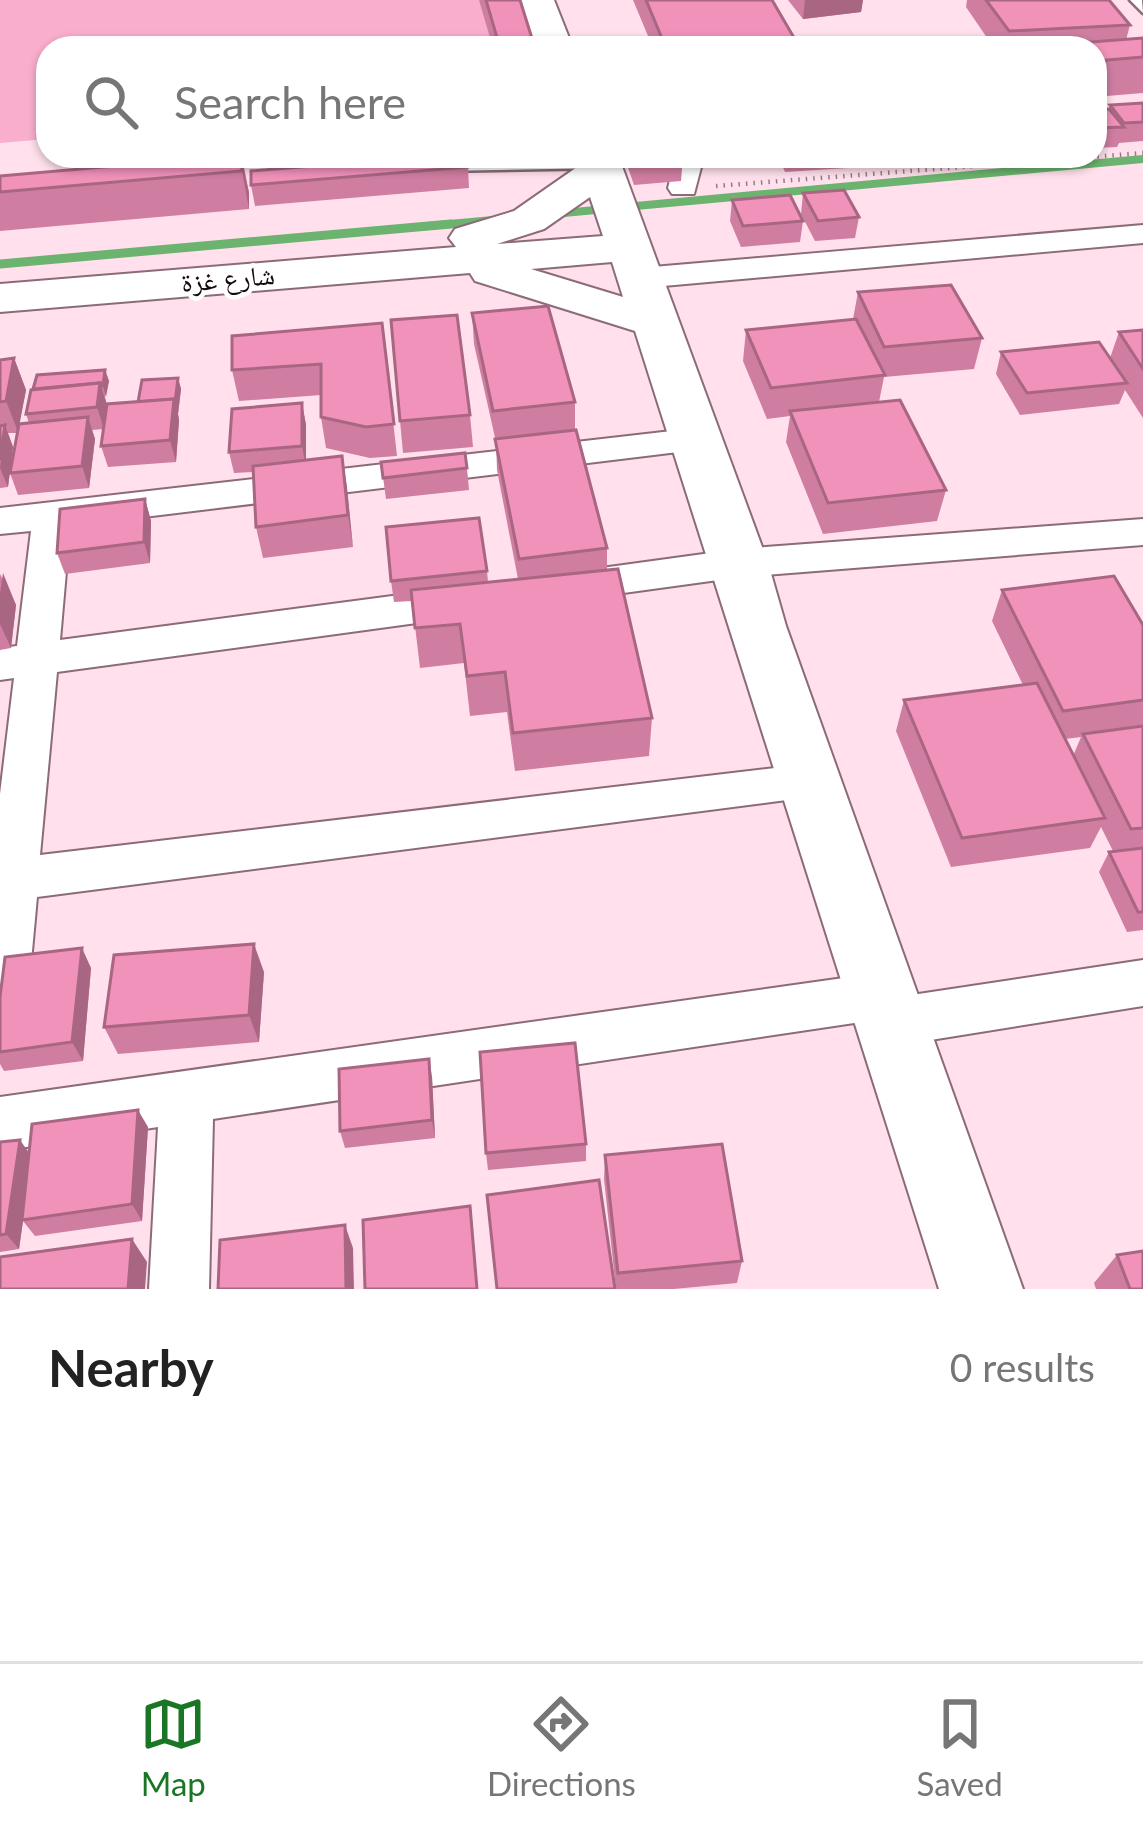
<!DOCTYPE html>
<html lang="en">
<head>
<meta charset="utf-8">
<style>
	body { margin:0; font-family:Lato,"Noto Naskh Arabic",sans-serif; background:#f2f2f2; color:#222 }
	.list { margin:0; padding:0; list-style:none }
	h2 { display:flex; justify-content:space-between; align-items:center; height:156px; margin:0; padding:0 48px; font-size:51px }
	h2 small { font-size:39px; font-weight:400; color:#767676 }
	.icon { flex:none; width:66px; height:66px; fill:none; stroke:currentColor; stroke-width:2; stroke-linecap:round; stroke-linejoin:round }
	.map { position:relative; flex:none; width:1143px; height:1289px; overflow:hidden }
	.search { position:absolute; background:#fff; box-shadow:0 3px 9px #0004; left:36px; right:36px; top:36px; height:132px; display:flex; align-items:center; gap:30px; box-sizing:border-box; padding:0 42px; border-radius:36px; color:#767676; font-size:45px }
	.sheet { height:372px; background:#fff }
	nav { display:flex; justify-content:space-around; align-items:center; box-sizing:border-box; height:168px; border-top:3px solid #e0e0e0; background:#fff; font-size:33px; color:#767676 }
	nav a { display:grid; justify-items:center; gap:6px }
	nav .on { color:#197625 }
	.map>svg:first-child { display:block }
	.green { fill:#f9aecd }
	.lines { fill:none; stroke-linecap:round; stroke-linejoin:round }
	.stream-far1 { stroke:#6bb36e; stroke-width:8 }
	.stream { stroke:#6bb36e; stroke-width:9 }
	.lane-casing { stroke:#8c6b78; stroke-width:5 }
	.street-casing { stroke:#8c6b78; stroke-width:4 }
	.secondary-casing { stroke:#8c6b78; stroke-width:4 }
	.path { stroke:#927c85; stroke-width:4.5; stroke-dasharray:1.5 6; stroke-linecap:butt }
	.lane { fill:#fff; fill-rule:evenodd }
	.street { fill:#fff; fill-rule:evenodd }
	.secondary { fill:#fff; fill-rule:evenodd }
	.wall { fill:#cf7ea1; fill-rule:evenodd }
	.shaded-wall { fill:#a96683 }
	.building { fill:#f192bb; stroke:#a96683; stroke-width:3 }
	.labels { text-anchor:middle; stroke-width:9; stroke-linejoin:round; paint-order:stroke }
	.far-street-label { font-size:27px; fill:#13080d; stroke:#fff }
</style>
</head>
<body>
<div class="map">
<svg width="1143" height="1289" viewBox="0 0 1143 1289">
	<rect width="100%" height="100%" fill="#ffe0ec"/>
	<!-- green -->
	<path class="green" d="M0,0H512L527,48H48V139L0,143Z"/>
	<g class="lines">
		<!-- stream-far1 -->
		<g class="stream-far1">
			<path d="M625,207L1143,159"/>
			<path d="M553,214L606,209"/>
			<path d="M417,227L493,220"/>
		</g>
		<!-- stream -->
		<path class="stream" d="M0,264L451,224"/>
		<!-- lane casing -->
		<g class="lane-casing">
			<g id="lane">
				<path d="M1130,0H1142L1143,13Z"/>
				<path d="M601,161L606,162V168L444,171L437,167L444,163Z"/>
			</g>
		</g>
		<!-- street casing -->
		<g class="street-casing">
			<g id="street">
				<path d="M676,156H704L694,194H672L668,188Z"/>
				<path d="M1143,225V243L641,288L625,278L641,268Z"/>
				<path d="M698,428L711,432L716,440L711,448L70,526L60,640L468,586L482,591L488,601L482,611L468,616L57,672L40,855L809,764L825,769L832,782L825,795L37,897L26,1016L18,1033L0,1040V794L14,678L0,680V648L17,646L31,531L0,534V508Z"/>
				<path d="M1143,519V545L740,577L565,601L551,597L545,587L551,577L565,573L740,549Z"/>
				<path d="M1143,960V1006L887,1047L869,1040L861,1022L213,1119L209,1289H149L158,1127L0,1151V1097L879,973L897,979L905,996Z"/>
			</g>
		</g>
		<!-- secondary casing -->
		<g class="secondary-casing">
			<g id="secondary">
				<path d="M518,0H554L573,48H535Z"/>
				<path d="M576,156H618L623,169L768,563L786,626L1023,1289H939L635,331L475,281L470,273L0,312V284L456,247L449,238L455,229L514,211L580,165ZM590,197L603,236L497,244L544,229ZM612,262L623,297L531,269Z"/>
			</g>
		</g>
		<!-- path -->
		<path class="path" d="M716,186L1143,153"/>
		<!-- lane -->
		<use href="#lane" class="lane"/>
		<!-- street -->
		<use href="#street" class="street"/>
		<!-- secondary -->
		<use href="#secondary" class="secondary"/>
	</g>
	<!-- wall -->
	<g class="wall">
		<path d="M479,0H520L535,48H493Z"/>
		<path d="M633,0H772L800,48H653Z"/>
		<path d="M788,0H863L861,12L803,19Z"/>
		<path d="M967,0H1109L1130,25L1126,40L1143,38V93L1095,97V48H994L966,7Z"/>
		<path d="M1143,103V141L1119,143L1117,147L1095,148V110L1109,109L1110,105Z"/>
		<path d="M242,156L249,193V209L0,231V176Z"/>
		<path d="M624,156H683L681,181L634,185Z"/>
		<path d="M778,156H897L895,165L785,172Z"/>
		<path d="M899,156H985L902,162Z"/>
		<path d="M468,167L469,188L255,206L251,185Z"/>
		<path d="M803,193L859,217L855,238L815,241L801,214Z"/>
		<path d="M732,200L803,221L800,242L741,247L730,221Z"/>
		<path d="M858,292L982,338L974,369L884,377L879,402L946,490L937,521L823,534L786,442L790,416L767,419L743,361L746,330L853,319Z"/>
		<path d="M472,313L575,402V430L607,548V570L652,718L649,756L515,771L507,712L470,716L464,663L420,668L412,601L394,602L391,581L487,571L488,582L518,579L497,470L496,442L474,344Z"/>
		<path d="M382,323L397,456L370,458L326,448L321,417V395L239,401L232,370Z"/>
		<path d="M1143,330V418L1125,390L1119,404L1020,415L996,374L1001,352L1110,358L1119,332Z"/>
		<path d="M14,358L26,390L19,424L29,423L26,414L105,370L109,381L105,397L107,405L138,402L178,378L181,389L178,414L179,420L176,462L108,467L101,446L104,429L92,430L95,439L89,488L18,495L10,473L17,433H8L13,447L8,487L0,488V360Z"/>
		<path d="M302,403L306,425V460L342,456L353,547L263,558L256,527L253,472L234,473L229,452Z"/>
		<path d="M470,415L473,447L403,453L400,421Z"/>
		<path d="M381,462L467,468L469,490L386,499Z"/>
		<path d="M145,499L151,521L150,563L65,574L57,553Z"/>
		<path d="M0,574L16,605L11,648L0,650Z"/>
		<path d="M1002,590L1143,625V930L1127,932L1099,872L1109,852L1113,851L1101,827L1090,848L951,867L896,731L904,700L1023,685L992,621ZM1081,737L1073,756L1065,739Z"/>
		<path d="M91,968L83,1061L4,1071L0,1064V997Z"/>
		<path d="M264,972L259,1042L118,1054L104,1027Z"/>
		<path d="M432,1077L435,1138L345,1148L340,1131Z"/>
		<path d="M148,1127L142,1221L35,1236L23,1221L19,1249L0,1252V1142L29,1153Z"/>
		<path d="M586,1144V1161L488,1170L486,1153Z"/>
		<path d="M605,1155L742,1261L737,1283L674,1289H616L604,1179Z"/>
		<path d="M1117,1255L1143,1289H1096L1094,1283Z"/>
	</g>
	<!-- shaded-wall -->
	<g class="shaded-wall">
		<path d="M805,0H863L861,12L803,19Z"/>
		<path d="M241,156L249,193V209L242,171Z"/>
		<path d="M14,358L26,390L18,432L6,401Z"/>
		<path d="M105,370L109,381L106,397L103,386Z"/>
		<path d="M178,378L181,389L178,414L179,420L176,462L170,440L174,399Z"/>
		<path d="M100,383L107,405L104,429L97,407Z"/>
		<path d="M302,403L306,425V468L302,446Z"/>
		<path d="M88,417L95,439L89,488L82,466Z"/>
		<path d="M5,425L13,447L8,487L0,468Z"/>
		<path d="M342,456L347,487L353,547L348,515Z"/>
		<path d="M145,499L151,521L150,563L144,542Z"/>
		<path d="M3,573L16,605L11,648L0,624V594Z"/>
		<path d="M254,944L264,972L259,1042L249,1015Z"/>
		<path d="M82,948L91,968L83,1061L72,1042Z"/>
		<path d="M429,1059L432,1077L435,1138L432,1120Z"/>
		<path d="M138,1110L148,1127L142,1221L132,1204Z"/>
		<path d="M20,1140L32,1157L19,1249L6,1234Z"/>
		<path d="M345,1225L353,1248L354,1289H346Z"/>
		<path d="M132,1239L147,1262L145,1289H128Z"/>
	</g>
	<!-- building -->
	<g class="building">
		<path d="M486,0H520L535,48H500Z"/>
		<path d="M646,0H772L800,48H666Z"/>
		<path d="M986,0H1109L1130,25L1009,31Z"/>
		<path d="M1143,38V57L1095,61V48H1014Z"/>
		<path d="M1143,103V122L1124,123L1110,105Z"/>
		<path d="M1109,109L1124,127L1095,128V110Z"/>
		<path d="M229,156H241L242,171L0,192V176Z"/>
		<path d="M439,156H465L468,167L251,185V171Z"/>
		<path d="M844,190L859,217L818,221L803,193Z"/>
		<path d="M790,195L803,221L743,226L732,200Z"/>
		<path d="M951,285L982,338L884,347L858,292Z"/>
		<path d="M548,306L575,402L493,411L472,313Z"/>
		<path d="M457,315L470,415L400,421L391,320Z"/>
		<path d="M856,319L885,375L771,388L746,330Z"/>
		<path d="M382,323L394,424L366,427L321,417V364L232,370V336Z"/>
		<path d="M1143,330V369L1119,332Z"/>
		<path d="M1099,342L1127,383L1027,393L1001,352Z"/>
		<path d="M14,358L6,401L0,402V360Z"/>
		<path d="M105,370L103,386H100V383L33,389L37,375Z"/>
		<path d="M178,378L175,403L174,399L138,402L142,380Z"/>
		<path d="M100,383L97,407L26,414L31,390Z"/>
		<path d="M174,399L170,440L101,446L107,404Z"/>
		<path d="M900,400L946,490L828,503L790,411Z"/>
		<path d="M302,403V446L229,452L232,409Z"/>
		<path d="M88,417L82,466L10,473L19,424Z"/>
		<path d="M5,425L0,460V426Z"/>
		<path d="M576,430L607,548L519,559L495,439Z"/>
		<path d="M465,453L467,468L383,478L381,462Z"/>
		<path d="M342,456L348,515L256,527L253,466Z"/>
		<path d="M145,499L144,542L57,553L60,509Z"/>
		<path d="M479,518L487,571L391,581L386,527Z"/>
		<path d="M618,569L652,718L513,733L505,672L467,676L460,624L415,628L411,590Z"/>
		<path d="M1114,576L1143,625V700L1063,711L1002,590Z"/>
		<path d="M1037,683L1105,818L962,838L904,700Z"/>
		<path d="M1143,726V828L1131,829L1083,734Z"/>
		<path d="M1143,848V912H1138L1109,852Z"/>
		<path d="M254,944L249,1015L104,1027L114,955Z"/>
		<path d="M82,948L72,1042L0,1052V997L5,957Z"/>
		<path d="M575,1043L586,1144L486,1153L480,1052Z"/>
		<path d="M429,1059L432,1120L340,1131L339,1069Z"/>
		<path d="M138,1110L132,1204L22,1220L32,1124Z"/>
		<path d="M20,1140L6,1234L0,1235V1142Z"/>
		<path d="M722,1144L742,1261L618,1273L605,1155Z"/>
		<path d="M599,1180L615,1289H497L487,1195Z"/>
		<path d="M470,1206L477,1289H365L363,1220Z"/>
		<path d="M345,1225L346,1289H218L220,1240Z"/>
		<path d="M132,1239L128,1289H0V1257Z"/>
		<path d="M1143,1251V1289H1130L1117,1255Z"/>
	</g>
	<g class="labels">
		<!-- far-street labels -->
		<g class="far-street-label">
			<text transform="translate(228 279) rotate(-5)" y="9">شارع غزة</text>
		</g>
	</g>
</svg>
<div class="search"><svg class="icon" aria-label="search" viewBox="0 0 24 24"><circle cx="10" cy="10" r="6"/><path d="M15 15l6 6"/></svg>Search here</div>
</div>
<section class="sheet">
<h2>Nearby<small>0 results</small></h2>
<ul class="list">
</ul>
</section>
<nav>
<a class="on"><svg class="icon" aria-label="map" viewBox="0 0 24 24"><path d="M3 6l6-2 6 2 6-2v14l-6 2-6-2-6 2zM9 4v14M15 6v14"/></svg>Map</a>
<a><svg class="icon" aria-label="directions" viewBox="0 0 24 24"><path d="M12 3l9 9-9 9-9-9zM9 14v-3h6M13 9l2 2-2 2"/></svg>Directions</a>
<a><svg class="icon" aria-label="saved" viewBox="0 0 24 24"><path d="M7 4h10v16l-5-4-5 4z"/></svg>Saved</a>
</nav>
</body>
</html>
